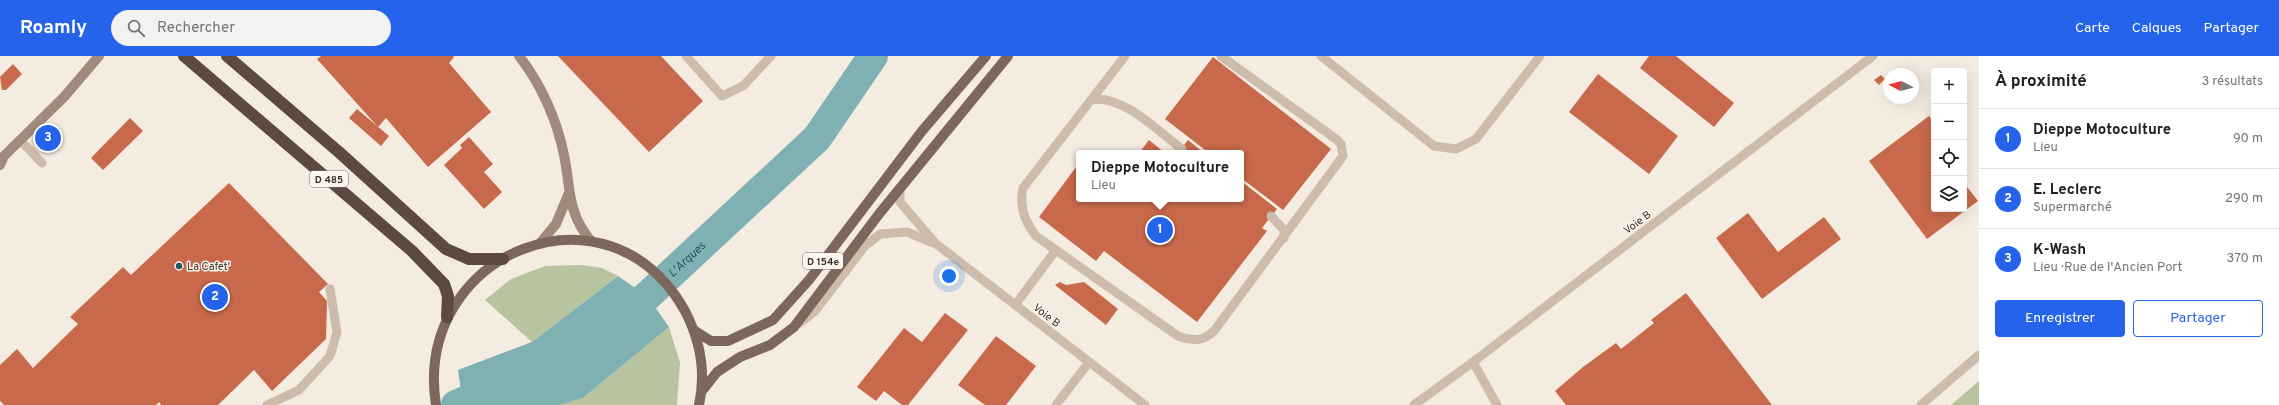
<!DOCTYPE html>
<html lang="fr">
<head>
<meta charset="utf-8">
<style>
	body { margin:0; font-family:Overpass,sans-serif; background:#f2f2f2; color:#202124 }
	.controls { position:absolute; right:12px; top:12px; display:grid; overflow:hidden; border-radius:4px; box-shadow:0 4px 16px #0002 }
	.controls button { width:36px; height:36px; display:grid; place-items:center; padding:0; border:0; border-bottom:1px solid #e0e0e0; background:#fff; color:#202124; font:20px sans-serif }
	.compass { position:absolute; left:1883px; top:12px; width:36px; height:36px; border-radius:50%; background:#fff; box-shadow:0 4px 16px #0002; rotate:277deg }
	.you { position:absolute; left:949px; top:220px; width:14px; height:14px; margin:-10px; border:3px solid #fff; border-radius:50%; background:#1a73e8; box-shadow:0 0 0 6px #1a73e833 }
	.badge { display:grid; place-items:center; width:26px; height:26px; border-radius:50%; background:#2563eb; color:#fff; font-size:13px; font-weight:700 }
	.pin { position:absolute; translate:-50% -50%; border:2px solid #fff; box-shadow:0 1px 4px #0006 }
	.popup { position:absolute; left:1076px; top:94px; width:168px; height:52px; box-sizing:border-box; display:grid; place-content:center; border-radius:4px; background:#fff; filter:drop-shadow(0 1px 3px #0005); font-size:13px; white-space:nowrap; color:#757577 }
	.popup b { font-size:15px; color:#202124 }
	.popup::after { content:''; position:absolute; left:50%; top:100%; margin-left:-8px; border:8px solid transparent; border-top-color:#fff }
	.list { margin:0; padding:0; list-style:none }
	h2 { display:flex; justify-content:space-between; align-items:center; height:52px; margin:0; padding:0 16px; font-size:17px }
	h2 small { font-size:13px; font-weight:400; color:#757577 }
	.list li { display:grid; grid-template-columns:26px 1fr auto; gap:12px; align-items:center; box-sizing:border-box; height:60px; padding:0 16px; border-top:1px solid #e0e0e0 }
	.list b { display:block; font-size:15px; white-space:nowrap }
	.list p { margin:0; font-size:13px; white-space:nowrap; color:#757577 }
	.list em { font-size:13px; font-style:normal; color:#757577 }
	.actions { display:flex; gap:8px; padding:12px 16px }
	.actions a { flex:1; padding:9px 0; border:1px solid #2563eb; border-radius:4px; text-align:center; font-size:14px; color:#2563eb }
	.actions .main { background:#2563eb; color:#fff }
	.icon { flex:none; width:22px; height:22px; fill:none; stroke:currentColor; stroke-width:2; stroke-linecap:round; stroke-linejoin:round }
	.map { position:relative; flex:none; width:1979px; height:349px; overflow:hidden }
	header { display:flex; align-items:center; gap:24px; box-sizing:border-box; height:56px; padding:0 20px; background:#2563eb; color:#fff }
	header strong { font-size:19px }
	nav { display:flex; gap:22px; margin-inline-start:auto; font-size:14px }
	.search { width:280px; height:36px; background:#f2f2f2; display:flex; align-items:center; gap:10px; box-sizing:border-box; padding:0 14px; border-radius:22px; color:#757577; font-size:15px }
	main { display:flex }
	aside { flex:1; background:#fff }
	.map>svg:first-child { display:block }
	.green { fill:#b8c4a0 }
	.water { fill:#7fb0b2 }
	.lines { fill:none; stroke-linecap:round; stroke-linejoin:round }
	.river { stroke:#7fb0b2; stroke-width:30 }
	.building { fill:#c8694b }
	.lane { stroke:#cdbbac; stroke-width:9 }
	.secondary { stroke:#a18a7d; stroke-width:10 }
	.primary { stroke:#7d675c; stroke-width:10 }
	.highway { stroke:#5c4a42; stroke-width:12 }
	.poi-dot { fill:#1f5a5e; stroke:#fbf5ee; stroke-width:1.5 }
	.labels { text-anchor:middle; stroke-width:3; stroke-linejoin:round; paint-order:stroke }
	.shield { fill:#fbf5ee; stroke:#756b66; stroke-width:1 }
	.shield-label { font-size:10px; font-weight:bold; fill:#3b302b }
	.street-label { font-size:11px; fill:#3b302b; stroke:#fbf5ee }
	.poi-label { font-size:11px; fill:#3b302b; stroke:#fbf5ee; text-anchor:start }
	.water-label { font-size:12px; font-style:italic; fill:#1f5a5e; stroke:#fbf5ee }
</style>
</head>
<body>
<header>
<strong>Roamly</strong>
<div class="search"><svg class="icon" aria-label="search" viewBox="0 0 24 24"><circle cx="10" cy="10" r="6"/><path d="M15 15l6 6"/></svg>Rechercher</div>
<nav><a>Carte</a><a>Calques</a><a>Partager</a></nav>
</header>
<main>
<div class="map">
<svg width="1979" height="349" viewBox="0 0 1979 349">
	<rect width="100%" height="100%" fill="#f4ebe1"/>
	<!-- green -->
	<g class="green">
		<path d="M582,209L602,212L618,220L532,286L485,244L511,223L545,210Z"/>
		<path d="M669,271L680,307L677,349H560L583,342Z"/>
		<path d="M1979,325V349H1951Z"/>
	</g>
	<!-- water -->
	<path class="water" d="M618,220L648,241L669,271L583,342L560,349H463L458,314L532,286Z"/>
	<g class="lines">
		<!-- river -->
		<g class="river">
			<path id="s1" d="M617,268L817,82L873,0"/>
			<path d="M456,349L499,330"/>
		</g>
	</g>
	<!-- building -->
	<g class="building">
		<path d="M321,0H453L454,1L449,7L491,56L428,111L386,62L378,71L317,3Z"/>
		<path d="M558,0H661L703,45L649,96Z"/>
		<path d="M1649,0H1676L1734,47L1714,71L1640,12Z"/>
		<path d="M1213,1L1331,93L1283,154L1241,122V97H1209L1165,63Z"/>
		<path d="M13,8L22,18L6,34H2L0,21Z"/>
		<path d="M1598,18L1678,80L1649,118L1569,56Z"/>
		<path d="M1881,19L1885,23L1879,29L1874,24Z"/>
		<path d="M357,53L389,80L381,90L349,62Z"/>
		<path d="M1929,60L1934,66V153H1964V127L1978,145L1927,183L1869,105Z"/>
		<path d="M130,62L143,75L103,114L91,102Z"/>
		<path d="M52,72L59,80L43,94L36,85Z"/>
		<path d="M469,81L493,108L484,116L502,136L484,153L444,109L462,92L460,89Z"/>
		<path d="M1149,84L1165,97H1139Z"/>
		<path d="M1188,84L1204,97H1178Z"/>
		<path d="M1079,107V143H1241V125L1277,153L1262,172L1267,175L1197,266L1104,195L1096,205L1039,161Z"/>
		<path d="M229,127L328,228L319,236L327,245L326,283L272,335L254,314L218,349H161L159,346L156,349H4L0,345V309L17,293L33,312L78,268L70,261L123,211L131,219Z"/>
		<path d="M1748,157L1778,196L1824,161L1841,183L1762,243L1716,182Z"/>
		<path d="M1060,226L1066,229L1084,226L1118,253L1106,269L1055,229Z"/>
		<path d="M1686,237L1772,349H1566L1555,335L1583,311L1616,287L1621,293L1654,267L1651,264Z"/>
		<path d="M945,257L968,274L908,349H902L884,335L876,345L857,331L904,272L922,286Z"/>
		<path d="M996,280L1036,310L1006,349H985L958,329Z"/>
	</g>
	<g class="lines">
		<!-- lane -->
		<g class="lane">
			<path d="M686,0L722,40L743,30L771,0"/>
			<path d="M1125,0L1023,132C1019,150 1024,165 1036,180L1178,280C1192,285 1203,286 1214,275L1343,100L1341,88L1336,83L1221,0"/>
			<path d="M1321,0L1434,90L1456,93L1476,83L1540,0"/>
			<path d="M1091,44C1121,37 1159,76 1182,93"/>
			<path d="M21,85L42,107"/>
			<path d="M900,133V146L935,187L1145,349"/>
			<path d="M1271,160L1284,174V182"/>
			<path d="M1015,249L1056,194"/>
			<path d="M800,267L815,255L864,191L880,178L907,176L933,187"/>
			<path d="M1473,306L1497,349"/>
			<path d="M267,349L299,334L330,300L337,276L330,233"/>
			<path d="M1056,349L1089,306"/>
			<path d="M1414,349L1473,306L1873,0"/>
			<path d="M1921,349L1979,299"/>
		</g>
		<!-- secondary -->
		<g class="secondary">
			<path d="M519,0C541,28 557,64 564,99C571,133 567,157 591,185"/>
			<path d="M0,109L4,100L64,41L99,0"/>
			<path d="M541,186L556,168L569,137"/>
		</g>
		<!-- primary -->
		<g class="primary">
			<path d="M695,275L711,285H728L773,264L809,224L922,75L986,0"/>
			<path d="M702,335L717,316L740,301L770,289L794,271L879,158L1008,0"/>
			<path d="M436,349C412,197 608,117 685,255C700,284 706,317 699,349"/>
		</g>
		<!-- highway -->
		<g class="highway">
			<path d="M184,0L412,195L444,228L448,240L447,261"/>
			<path d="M227,0L340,97L446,193L469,203H503"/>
		</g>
	</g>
	<!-- markers -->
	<circle class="poi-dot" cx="179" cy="210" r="4"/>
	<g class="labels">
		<!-- shield labels -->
		<g class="shield">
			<rect x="310" y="115" width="38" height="16" rx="3"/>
			<rect x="803" y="197" width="40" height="16" rx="3"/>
		</g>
		<g class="shield-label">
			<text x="329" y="127">D 485</text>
			<text x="823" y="209">D 154e</text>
		</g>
		<!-- street labels -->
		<g class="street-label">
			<text transform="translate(1637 166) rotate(-37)" y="4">Voie B</text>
			<text transform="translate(1047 259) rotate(38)" y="4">Voie B</text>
		</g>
		<!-- poi labels -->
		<g class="poi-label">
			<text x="187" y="214">La Cafet'</text>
		</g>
		<!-- water labels -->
		<g class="water-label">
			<text dy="4" stroke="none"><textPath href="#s1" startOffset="95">L'Arques</textPath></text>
		</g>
	</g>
</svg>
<div class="controls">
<button>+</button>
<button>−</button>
<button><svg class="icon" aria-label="locate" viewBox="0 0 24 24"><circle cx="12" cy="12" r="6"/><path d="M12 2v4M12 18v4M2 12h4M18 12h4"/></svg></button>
<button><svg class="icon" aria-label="layers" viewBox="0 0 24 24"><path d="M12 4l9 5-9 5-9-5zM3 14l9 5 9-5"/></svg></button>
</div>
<svg class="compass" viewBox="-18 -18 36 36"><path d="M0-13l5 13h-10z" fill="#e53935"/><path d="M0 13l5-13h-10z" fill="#757577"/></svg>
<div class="you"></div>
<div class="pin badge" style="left:1160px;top:174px">1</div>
<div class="popup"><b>Dieppe Motoculture</b>Lieu</div>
<div class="pin badge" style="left:215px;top:241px">2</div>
<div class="pin badge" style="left:48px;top:82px">3</div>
</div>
<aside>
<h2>À proximité<small>3 résultats</small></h2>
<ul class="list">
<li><span class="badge">1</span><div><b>Dieppe Motoculture</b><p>Lieu</p></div><em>90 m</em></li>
<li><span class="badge">2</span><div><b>E. Leclerc</b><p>Supermarché</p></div><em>290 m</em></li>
<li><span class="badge">3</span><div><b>K-Wash</b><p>Lieu · Rue de l'Ancien Port</p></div><em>370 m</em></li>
</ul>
<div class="actions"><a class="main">Enregistrer</a><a>Partager</a></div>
</aside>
</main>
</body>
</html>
